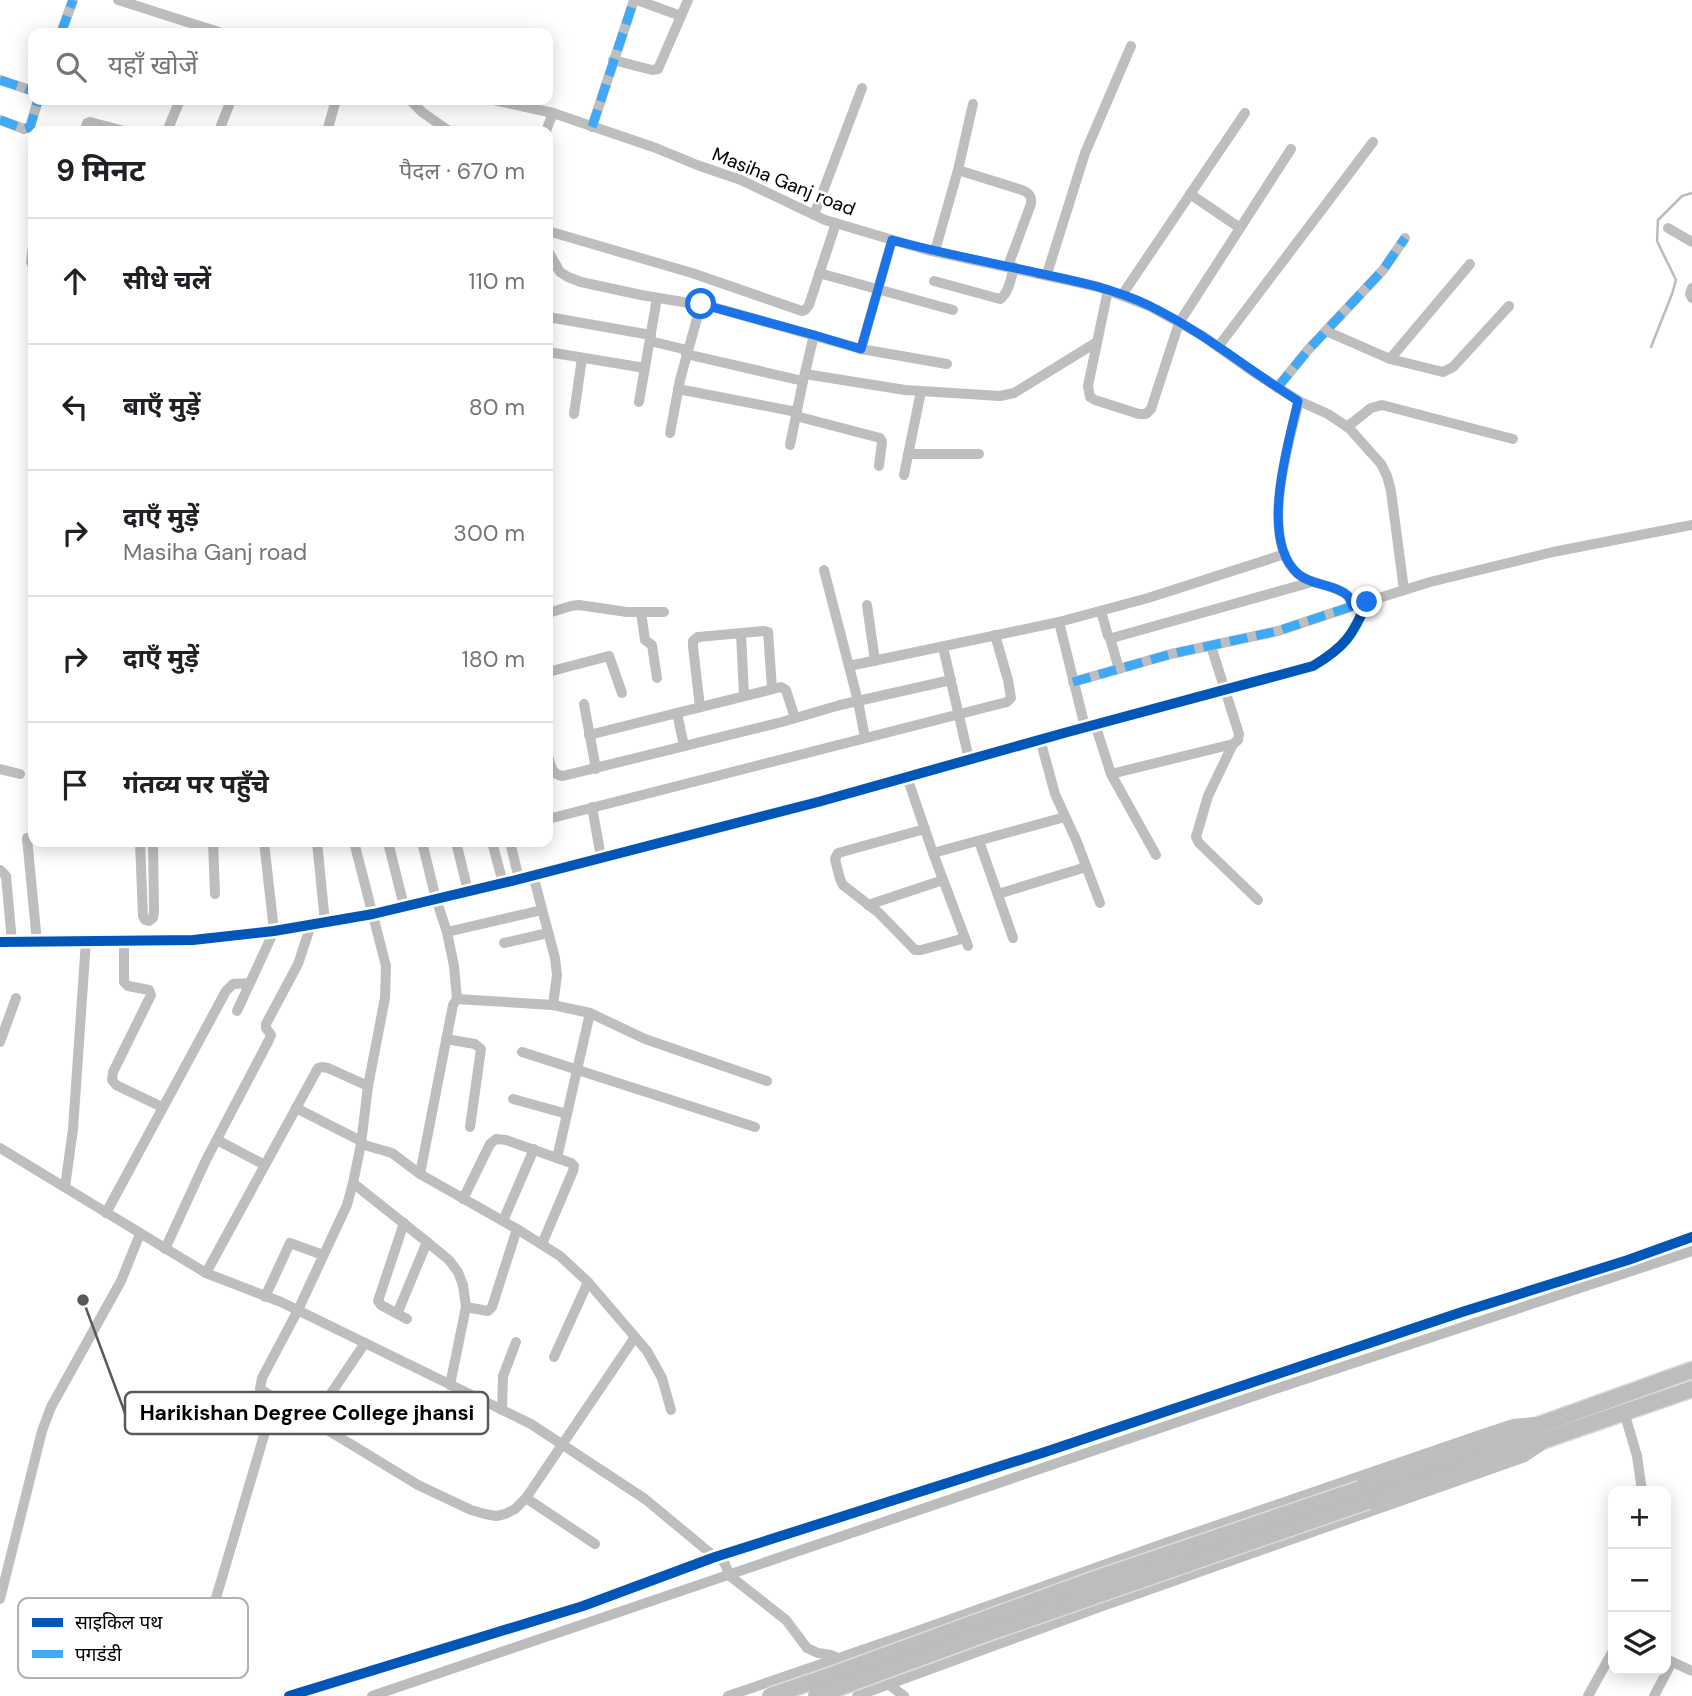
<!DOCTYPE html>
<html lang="hi">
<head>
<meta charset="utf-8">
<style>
	body { margin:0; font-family:"DM Sans","Noto Sans Devanagari",sans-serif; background:#f6f6f6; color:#202124 }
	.controls { position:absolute; right:21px; bottom:21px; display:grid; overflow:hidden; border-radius:14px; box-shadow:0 4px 18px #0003 }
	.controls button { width:63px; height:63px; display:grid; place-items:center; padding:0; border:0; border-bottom:2px solid #e0e0e0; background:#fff; color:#202124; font:35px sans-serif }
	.stop { position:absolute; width:21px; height:21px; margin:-16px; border:5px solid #1a73e8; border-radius:50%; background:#fff }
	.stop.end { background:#1a73e8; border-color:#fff; box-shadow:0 2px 7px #0008 }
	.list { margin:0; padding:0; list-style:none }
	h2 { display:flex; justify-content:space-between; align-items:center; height:91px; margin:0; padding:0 28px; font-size:30px }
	h2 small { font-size:23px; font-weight:400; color:#757577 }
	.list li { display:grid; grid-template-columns:46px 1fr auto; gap:21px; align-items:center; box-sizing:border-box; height:126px; padding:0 28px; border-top:2px solid #e0e0e0 }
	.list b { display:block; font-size:26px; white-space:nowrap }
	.list p { margin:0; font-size:23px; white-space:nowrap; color:#757577 }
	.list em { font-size:23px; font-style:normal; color:#757577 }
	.icon { flex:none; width:38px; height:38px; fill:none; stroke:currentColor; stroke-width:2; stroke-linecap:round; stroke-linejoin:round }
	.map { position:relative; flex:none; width:1692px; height:1696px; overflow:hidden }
	.search { position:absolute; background:#fff; box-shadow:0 4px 18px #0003; left:28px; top:28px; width:525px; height:77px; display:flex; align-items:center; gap:18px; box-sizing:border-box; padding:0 24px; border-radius:14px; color:#757577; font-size:26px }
	.panel { position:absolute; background:#fff; box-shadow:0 4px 18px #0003; left:28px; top:126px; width:525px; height:721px; border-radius:14px }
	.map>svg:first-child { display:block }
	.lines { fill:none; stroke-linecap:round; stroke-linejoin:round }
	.stream { stroke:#bcbcbc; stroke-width:2.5 }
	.canal { stroke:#bcbcbc; stroke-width:10 }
	.highway-casing { stroke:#dbdbdb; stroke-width:19 }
	.minor { stroke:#bebebe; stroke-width:10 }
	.highway { stroke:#bdbdbd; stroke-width:16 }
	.highway-bridge-casing { stroke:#dbdbdb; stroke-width:19; stroke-linecap:butt }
	.highway-bridge { stroke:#bdbdbd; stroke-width:16 }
	.quiet { stroke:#3fa9f5; stroke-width:9; stroke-dasharray:18 9; stroke-linecap:butt }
	.cycleway-casing { stroke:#fff; stroke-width:15 }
	.cycleway { stroke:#0057b8; stroke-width:10 }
	.route { stroke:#1a73e8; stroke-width:9 }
	.labels { text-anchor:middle; stroke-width:5; stroke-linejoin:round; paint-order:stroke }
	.street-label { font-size:19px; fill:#000; stroke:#fff }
	.key { fill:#fff; stroke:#b2b2b2; stroke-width:2 }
	.key-label { font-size:19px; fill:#000 }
	.leader { fill:none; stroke:#595959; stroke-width:2.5 }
	.callout-dot { fill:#595959; stroke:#fff; stroke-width:2.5 }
	.callout { fill:#fff; stroke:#595959; stroke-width:2.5 }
	.callout-label { font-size:21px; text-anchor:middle; font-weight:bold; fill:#000 }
</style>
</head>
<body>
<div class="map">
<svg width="1692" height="1696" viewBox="0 0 1692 1696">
	<rect width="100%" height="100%" fill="#fff"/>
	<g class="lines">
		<!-- stream -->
		<path class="stream" d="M1651,347L1672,294L1676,280L1657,241L1658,220L1682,196L1692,193"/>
		<!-- canal -->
		<path class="canal" d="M372,1696L1269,1391L1692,1251"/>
		<!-- highway casing -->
		<g class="highway-casing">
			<g id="highway">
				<path d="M1360,1489L1692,1370"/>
				<path d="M1368,1501L1692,1389"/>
			</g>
		</g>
		<!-- minor -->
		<g class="minor">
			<path d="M118,0L222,33"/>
			<path d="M637,0L681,16"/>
			<path d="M61,33L73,0"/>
			<path d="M613,60L652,70L658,69L688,0"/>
			<path d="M0,80L33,91"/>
			<path d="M410,100L422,112L449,131"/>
			<path d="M494,100L553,113L656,148L697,165L741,180L825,220L927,250L1099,287L1149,306L1203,336L1249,369L1299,401L1328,414L1349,428L1381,464L1387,476L1391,491L1404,590"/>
			<path d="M0,120L24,129L30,127L38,100"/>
			<path d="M592,127L634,0"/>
			<path d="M85,131L87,123L90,122L124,131"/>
			<path d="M167,131L180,100"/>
			<path d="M219,131L231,100"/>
			<path d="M327,131L336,100"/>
			<path d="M546,131L553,113"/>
			<path d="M958,170L1022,190C1029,193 1032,196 1031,204L1008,266"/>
			<path d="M1190,194L1240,228"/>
			<path d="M814,215L862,88"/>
			<path d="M1668,228L1692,242"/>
			<path d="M548,231L692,273L802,311L805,310L809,305L836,223"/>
			<path d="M33,246L31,262L33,266"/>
			<path d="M548,251L560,272L568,277L581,282L641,295L713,307L861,349L947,364"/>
			<path d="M935,251L958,170L973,104"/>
			<path d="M819,273L953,310"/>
			<path d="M1047,274L1085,153L1131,46"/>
			<path d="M934,281L1000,299C1009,293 1011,278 1014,267"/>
			<path d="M1692,288L1690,294L1692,298"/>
			<path d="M1108,290L1088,386L1090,397L1095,400L1139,414H1146L1151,409L1179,323L1291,149"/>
			<path d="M1122,295L1245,113"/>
			<path d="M548,317L651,335"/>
			<path d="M1326,331L1390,359L1443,372L1453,367L1509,306"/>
			<path d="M650,341L687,350"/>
			<path d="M1218,347L1373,142"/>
			<path d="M861,349L892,240"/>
			<path d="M548,352L645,368"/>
			<path d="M686,354L803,381"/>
			<path d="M1390,359L1470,264"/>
			<path d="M805,374L905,390L1000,396L1014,393L1097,342"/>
			<path d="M1277,388L1308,350L1383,270L1405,238"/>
			<path d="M678,389L797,412"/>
			<path d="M1299,401C1288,445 1259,540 1298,574C1312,586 1336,584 1348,596C1350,599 1351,602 1353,606L1430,582L1553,552L1692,525"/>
			<path d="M639,402L657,298"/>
			<path d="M574,414L582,358"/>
			<path d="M796,416L880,438L882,442L879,466"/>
			<path d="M1347,427L1371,408L1382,405L1513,439"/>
			<path d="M670,433L680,380L701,304"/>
			<path d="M790,445L803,381L814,335"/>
			<path d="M908,454H979"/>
			<path d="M904,475L921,391"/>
			<path d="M824,570L858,701L865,738"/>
			<path d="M867,605L875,661"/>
			<path d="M1101,611L1108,636L1112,638L1312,582"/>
			<path d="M641,612L645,640L652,645L657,678"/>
			<path d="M548,613L571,606L579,605L627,612H664"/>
			<path d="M1059,622L1085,727"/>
			<path d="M741,633L744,695"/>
			<path d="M1110,638L1119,669"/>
			<path d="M943,647L969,759"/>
			<path d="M849,666L1059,622L1148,598L1285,554"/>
			<path d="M548,672L609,656L622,693"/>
			<path d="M1073,682L1171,654L1278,631L1353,606"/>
			<path d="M584,704L596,769"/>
			<path d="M700,707L693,647V641L698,637L764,631L768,632L772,688"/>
			<path d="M677,713L684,746"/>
			<path d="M1095,724L1111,774L1156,855"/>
			<path d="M589,735L781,687L786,690L795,718"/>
			<path d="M1040,739L1055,794L1077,842L1100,903"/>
			<path d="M1233,744L1208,796L1196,837L1199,843L1258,900"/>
			<path d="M548,756C551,765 551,775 563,776L782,722L840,705L951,680"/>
			<path d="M0,769L20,774"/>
			<path d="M1111,774L1233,744L1238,740L1239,734L1211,646"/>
			<path d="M907,777L933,853L968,946"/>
			<path d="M592,807L601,857"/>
			<path d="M548,819L1007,702L1011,698L1008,680L995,635"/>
			<path d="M925,829L838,853L835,859L840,879L843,885L879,913L915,950H921L965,938"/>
			<path d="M27,838L37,942"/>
			<path d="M979,841L1013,938"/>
			<path d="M140,842L143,916L145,920L149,921L153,918L154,912L153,842"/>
			<path d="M213,842L215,894"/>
			<path d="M317,842L325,922"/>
			<path d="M354,842L386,966L385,998L368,1086L361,1144L353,1183L347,1205L298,1310L262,1378L260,1389L418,1485L471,1510L485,1514L496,1516L505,1514L515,1509L526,1498L635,1337"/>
			<path d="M388,842L404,906"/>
			<path d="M422,842L436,899L447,932L542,910"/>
			<path d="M456,842L468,891"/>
			<path d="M492,842L503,883"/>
			<path d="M510,842L519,879"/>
			<path d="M933,853L1065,817"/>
			<path d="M0,870L6,876L12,942"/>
			<path d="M533,875L555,958L557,975L553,1005"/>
			<path d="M998,894L1086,867"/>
			<path d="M868,905L943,880"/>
			<path d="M447,932L454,966L457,999"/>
			<path d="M124,940V982L128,986L149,990L151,995L113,1072L112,1080L116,1085L162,1107"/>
			<path d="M0,942L193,940L274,931L373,914L512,881L818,802L1064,733L1313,666C1345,647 1353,635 1367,602"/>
			<path d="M504,943L548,933"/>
			<path d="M237,1011L274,931L264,842"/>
			<path d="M446,1039L475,1044L481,1049L470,1127"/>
			<path d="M0,1042L16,998"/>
			<path d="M522,1052L755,1127"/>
			<path d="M513,1099L567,1114"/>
			<path d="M296,1108L361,1141"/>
			<path d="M217,1140L265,1165"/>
			<path d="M361,1144L392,1153L420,1174L517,1229L560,1256L588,1282L647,1351L662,1378L671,1410"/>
			<path d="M0,1148L206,1273L281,1302L531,1424L645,1499L715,1557L724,1562L730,1576L786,1620L807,1648L818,1653L831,1655L838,1658L878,1687"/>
			<path d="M557,1158L590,1013"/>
			<path d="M420,1174L453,1005L457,999L553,1005L590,1013L645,1039L767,1081"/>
			<path d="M353,1183L427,1242L449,1260L458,1272L463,1285L466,1307L450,1385"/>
			<path d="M65,1187L73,1129L86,941"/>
			<path d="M463,1199L490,1144L496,1139L506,1140L571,1163L574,1166L573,1171L542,1244"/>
			<path d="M106,1213L226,991L233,984L250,983"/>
			<path d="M503,1221L534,1149"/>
			<path d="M404,1223L378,1301L381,1305L407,1319"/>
			<path d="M165,1249L206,1160L269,1040L271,1035L266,1028V1024L298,964L311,925"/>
			<path d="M206,1273L318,1068L322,1067L328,1068L368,1086"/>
			<path d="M265,1297L290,1243L323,1255"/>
			<path d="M466,1307L488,1311L492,1307L517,1229"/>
			<path d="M397,1314L427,1242"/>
			<path d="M554,1357L588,1282"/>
			<path d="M502,1410L503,1376L516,1342"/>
			<path d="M1624,1412L1637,1456L1642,1491"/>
			<path d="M313,1420L365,1343"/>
			<path d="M526,1498L595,1544"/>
			<path d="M0,1599L42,1431L51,1407L121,1281L140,1234"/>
			<path d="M211,1615L275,1398"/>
			<path d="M1666,1659L1692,1671"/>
			<path d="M888,1684L904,1696"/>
			<path d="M289,1696L583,1606L715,1557L1045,1452L1462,1312L1628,1260L1692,1237"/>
			<path d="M728,1696L906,1635L1174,1540L1480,1435L1513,1424L1533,1422"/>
			<path d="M857,1696L1097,1608L1525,1457L1541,1446"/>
			<path d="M1588,1696L1613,1651"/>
			<path d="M1654,1696L1672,1662"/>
		</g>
		<!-- highway -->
		<use href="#highway" class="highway"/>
		<!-- highway-bridge casing -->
		<g class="highway-bridge-casing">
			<g id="highway-bridge">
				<path d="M770,1696L829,1676L1095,1579L1360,1489"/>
				<path d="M816,1696L979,1636L1368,1501"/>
			</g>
		</g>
		<!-- highway-bridge -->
		<use href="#highway-bridge" class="highway-bridge"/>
		<!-- quiet -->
		<g class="quiet">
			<path d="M61,33L73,0"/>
			<path d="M0,80L33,91"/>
			<path d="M0,120L24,129L30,127L38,100"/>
			<path d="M592,127L634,0"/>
			<path d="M1277,388L1308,350L1383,270L1405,238"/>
			<path d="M1073,682L1171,654L1278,631L1353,606"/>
		</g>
		<!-- cycleway casing -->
		<g class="cycleway-casing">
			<g id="cycleway">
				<path d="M0,942L193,940L274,931L373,914L512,881L818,802L1064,733L1313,666C1345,647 1353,635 1367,602"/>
				<path d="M289,1696L583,1606L715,1557L1045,1452L1462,1312L1628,1260L1692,1237"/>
			</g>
		</g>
		<!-- cycleway -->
		<use href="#cycleway" class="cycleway"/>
	</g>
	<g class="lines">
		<!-- route -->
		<path class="route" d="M701,304L814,335L861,349L892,240C940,253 989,262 1038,273C1076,281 1115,289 1150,306C1203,332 1249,370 1298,401C1288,445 1259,540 1298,574C1312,586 1336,584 1348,596C1350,599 1351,602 1353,606L1367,602"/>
	</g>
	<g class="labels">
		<!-- street labels -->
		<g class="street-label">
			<text transform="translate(784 181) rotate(22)" y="7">Masiha Ganj road</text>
		</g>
	</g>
	<!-- legend -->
	<rect x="18" y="1598" width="230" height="80" rx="10" class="key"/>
	<rect x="32" y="1618" width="31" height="9" fill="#0057b8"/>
	<rect x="32" y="1650" width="31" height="8" fill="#3fa9f5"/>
	<g class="key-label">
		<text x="75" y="1629">साइकिल पथ</text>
		<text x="75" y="1661">पगडंडी</text>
	</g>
	<!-- callouts -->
	<path class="leader" d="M83 1300L125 1413"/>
	<circle class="callout-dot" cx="83" cy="1300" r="7"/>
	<rect class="callout" x="125" y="1392" width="363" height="42" rx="7"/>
	<g class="callout-label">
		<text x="307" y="1420">Harikishan Degree College jhansi</text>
	</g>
</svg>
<div class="controls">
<button>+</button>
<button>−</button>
<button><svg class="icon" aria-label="layers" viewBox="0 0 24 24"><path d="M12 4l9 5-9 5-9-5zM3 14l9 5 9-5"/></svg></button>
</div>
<div class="stop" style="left:701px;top:304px"></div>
<div class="stop end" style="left:1367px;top:602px"></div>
<div class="search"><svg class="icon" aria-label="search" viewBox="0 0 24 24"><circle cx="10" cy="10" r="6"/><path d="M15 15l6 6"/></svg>यहाँ खोजें</div>
<section class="panel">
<h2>9 मिनट<small>पैदल · 670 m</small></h2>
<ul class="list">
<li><svg class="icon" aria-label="ahead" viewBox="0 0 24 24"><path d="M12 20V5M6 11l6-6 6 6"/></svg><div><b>सीधे चलें</b></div><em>110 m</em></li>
<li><svg class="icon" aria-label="left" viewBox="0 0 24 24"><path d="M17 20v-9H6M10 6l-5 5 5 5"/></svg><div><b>बाएँ मुड़ें</b></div><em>80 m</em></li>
<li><svg class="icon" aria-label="right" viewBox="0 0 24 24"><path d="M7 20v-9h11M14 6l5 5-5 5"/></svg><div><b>दाएँ मुड़ें</b><p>Masiha Ganj road</p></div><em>300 m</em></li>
<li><svg class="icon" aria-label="right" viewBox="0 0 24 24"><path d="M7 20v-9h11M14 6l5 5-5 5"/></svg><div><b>दाएँ मुड़ें</b></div><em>180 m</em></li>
<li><svg class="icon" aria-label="arrive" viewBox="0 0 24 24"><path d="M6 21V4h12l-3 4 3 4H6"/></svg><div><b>गंतव्य पर पहुँचे</b></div></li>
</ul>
</section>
</div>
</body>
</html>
